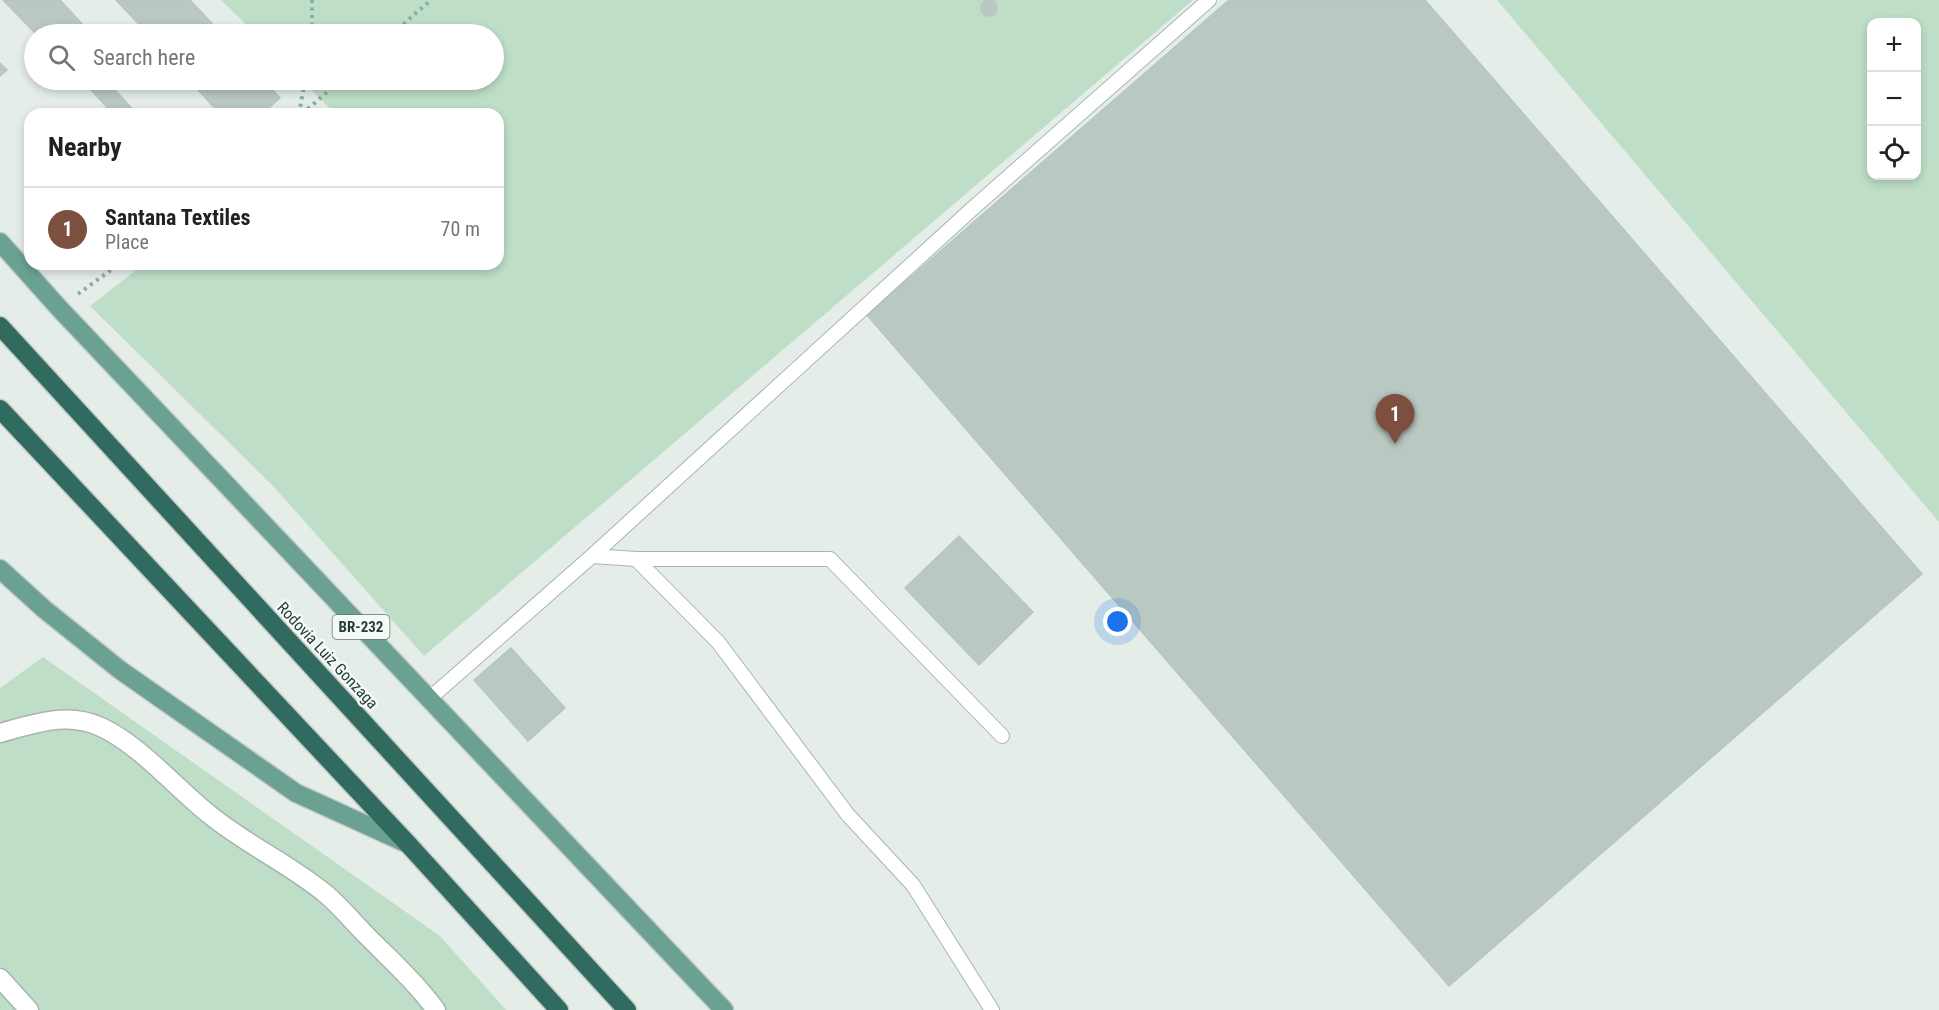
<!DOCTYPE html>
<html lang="en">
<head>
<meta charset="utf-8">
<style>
	body { margin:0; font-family:"Roboto Condensed",sans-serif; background:#f6f6f6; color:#222 }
	.controls { position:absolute; right:18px; top:18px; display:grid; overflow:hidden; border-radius:12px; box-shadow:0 3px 9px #0003 }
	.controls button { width:54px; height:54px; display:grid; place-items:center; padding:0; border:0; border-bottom:2px solid #e0e0e0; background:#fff; color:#222; font:30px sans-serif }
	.you { position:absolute; left:1118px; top:622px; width:21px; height:21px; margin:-15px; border:4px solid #fff; border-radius:50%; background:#1a73e8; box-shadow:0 0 0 9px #1a73e833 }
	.badge { display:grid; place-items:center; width:39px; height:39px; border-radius:50%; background:#7d4f3f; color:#fff; font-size:20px; font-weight:700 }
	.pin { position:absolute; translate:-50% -50px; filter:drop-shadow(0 2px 3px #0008) }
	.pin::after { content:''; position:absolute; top:32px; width:21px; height:18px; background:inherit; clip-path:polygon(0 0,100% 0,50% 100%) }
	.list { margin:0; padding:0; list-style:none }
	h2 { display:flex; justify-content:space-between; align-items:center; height:78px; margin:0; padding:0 24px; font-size:26px }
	h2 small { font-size:20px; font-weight:400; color:#767676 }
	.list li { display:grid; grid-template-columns:39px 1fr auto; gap:18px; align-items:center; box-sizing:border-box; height:84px; padding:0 24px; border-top:2px solid #e0e0e0 }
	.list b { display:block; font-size:22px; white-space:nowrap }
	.list p { margin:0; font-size:20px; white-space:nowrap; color:#767676 }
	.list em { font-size:20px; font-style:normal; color:#767676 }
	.icon { flex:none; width:33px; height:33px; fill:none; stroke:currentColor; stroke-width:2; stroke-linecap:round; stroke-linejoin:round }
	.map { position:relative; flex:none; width:1939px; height:1010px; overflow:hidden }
	.search { position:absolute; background:#fff; box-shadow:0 3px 9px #0003; left:24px; top:24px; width:480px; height:66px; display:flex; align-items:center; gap:15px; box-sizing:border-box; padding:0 21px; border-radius:33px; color:#767676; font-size:22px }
	.panel { position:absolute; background:#fff; box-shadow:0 3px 9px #0003; left:24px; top:108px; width:480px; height:162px; border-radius:18px }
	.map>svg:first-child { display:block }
	.green { fill:#bedec7; fill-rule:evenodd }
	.building { fill:#bac8c2; stroke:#b7c7c0; stroke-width:1.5 }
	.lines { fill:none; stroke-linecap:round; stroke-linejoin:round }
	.lane-casing { stroke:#a7b5b0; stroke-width:16 }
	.street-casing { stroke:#a7b5b0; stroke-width:21 }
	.primary-casing { stroke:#c2c9c7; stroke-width:21 }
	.highway-casing { stroke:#c2c9c7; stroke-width:21 }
	.path { stroke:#86b0a3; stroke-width:4; stroke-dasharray:3 4.5; stroke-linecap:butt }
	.lane { stroke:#fff; stroke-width:14 }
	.street { stroke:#fff; stroke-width:18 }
	.primary { stroke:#6ba193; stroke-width:18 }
	.highway { stroke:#316a5f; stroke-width:18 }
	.labels { text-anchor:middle; stroke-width:5; stroke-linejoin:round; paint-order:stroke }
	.shield { fill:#f5faf7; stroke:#637771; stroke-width:1.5 }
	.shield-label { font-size:15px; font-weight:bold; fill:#243f38 }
	.street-label { font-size:16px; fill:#243f38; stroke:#f5faf7 }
</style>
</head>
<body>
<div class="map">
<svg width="1939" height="1010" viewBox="0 0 1939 1010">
	<rect width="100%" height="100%" fill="#e5ede9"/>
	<!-- green -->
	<g class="green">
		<path d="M221,0H1193L424,656L274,487L90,306L144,264H498V114H336L301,80H494V34H256Z"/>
		<path d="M1497,0H1939V522ZM1872,22H1916V176H1872Z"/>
		<path d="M43,657L440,936L506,1010H0V688Z"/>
	</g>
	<!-- building -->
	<g class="building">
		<circle cx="989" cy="8" r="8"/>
		<path d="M3,0H60L84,26L75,34H36Z"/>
		<path d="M116,0H190L222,34H148Z"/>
		<path d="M1229,0H1425L1922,574L1449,986L867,315Z"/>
		<path d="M0,63L7,70L0,76Z"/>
		<path d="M82,80H106L137,114H113Z"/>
		<path d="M189,80H263L280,98L262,114H220Z"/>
		<path d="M959,536L1033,612L979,665L905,588Z"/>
		<path d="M511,648L565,708L528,741L474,680Z"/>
	</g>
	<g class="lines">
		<!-- lane casing -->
		<g class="lane-casing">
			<g id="lane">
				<path d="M592,556L972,209L1209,0"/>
				<path d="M636,559L718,642L848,815L913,885L992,1010"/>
				<path d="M429,699L592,556L636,559H830L1002,736"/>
			</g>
		</g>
		<!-- street casing -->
		<g class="street-casing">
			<g id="street">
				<path d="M0,733C34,724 67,711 101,727C140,745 177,789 210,815C247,845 291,865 327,895C341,907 354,923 368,937C392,961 416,983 436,1010"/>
				<path d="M0,978L29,1010"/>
			</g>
		</g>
		<!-- primary casing -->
		<g class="primary-casing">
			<g id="primary">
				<path d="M0,242L59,308L724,1010"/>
				<path d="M0,569L44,609L120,670L296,793L408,844"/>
			</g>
		</g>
		<!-- highway casing -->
		<g class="highway-casing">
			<g id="highway">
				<path d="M0,326L627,1010"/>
				<path d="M0,409L408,844L559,1010"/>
			</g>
		</g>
		<!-- path -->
		<g class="path">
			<path d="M312,0V34"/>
			<path d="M392,34L431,0"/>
			<path d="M299,114L305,80"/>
			<path d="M302,114L341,80"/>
			<path d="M78,294L119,264"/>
		</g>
		<!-- lane -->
		<use href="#lane" class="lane"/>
		<!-- street -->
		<use href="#street" class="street"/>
		<!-- primary -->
		<use href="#primary" class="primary"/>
		<!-- highway -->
		<use href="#highway" class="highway"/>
	</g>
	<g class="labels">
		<!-- shield labels -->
		<rect class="shield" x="332.5" y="615" width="57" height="24" rx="4.5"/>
		<g class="shield-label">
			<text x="361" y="632">BR-232</text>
		</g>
		<!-- street labels -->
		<g class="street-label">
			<text transform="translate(328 655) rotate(47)" y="6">Rodovia Luiz Gonzaga</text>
		</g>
	</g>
</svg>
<div class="controls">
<button>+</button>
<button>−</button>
<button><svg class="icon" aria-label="locate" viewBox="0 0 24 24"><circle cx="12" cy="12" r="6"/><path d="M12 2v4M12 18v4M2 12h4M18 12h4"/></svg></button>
</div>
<div class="you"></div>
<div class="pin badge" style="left:1395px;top:444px">1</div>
<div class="search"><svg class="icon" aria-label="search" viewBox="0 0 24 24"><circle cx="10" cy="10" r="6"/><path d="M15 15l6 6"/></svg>Search here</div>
<section class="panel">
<h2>Nearby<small></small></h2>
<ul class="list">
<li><span class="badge">1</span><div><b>Santana Textiles</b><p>Place</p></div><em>70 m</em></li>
</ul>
</section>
</div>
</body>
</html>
